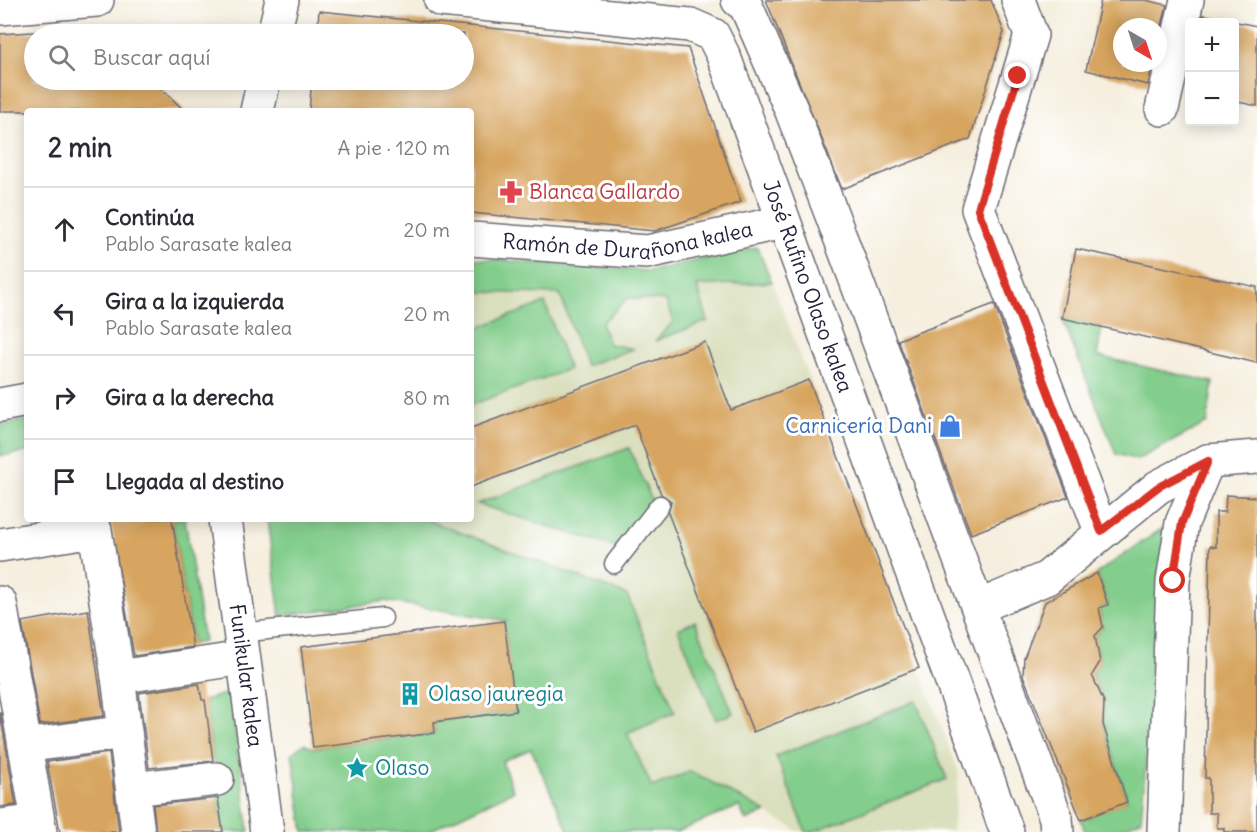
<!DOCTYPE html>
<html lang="es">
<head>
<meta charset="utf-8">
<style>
	body { margin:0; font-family:Delius,sans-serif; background:#f2f2f3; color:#2b2b33 }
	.controls { position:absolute; right:18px; top:18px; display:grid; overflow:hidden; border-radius:6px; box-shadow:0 3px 15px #0003 }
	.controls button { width:54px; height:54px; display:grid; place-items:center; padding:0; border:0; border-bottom:2px solid #e1e1e2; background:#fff; color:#2b2b33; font:30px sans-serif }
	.compass { position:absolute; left:1113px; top:18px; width:54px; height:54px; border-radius:50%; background:#fff; box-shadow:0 3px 15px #0003; rotate:141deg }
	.stop { position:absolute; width:18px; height:18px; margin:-14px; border:4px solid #d93025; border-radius:50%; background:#fff }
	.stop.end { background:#d93025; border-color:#fff; box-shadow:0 2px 6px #0008 }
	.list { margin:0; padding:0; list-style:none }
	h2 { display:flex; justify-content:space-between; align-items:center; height:78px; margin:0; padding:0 24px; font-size:26px }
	h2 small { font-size:20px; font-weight:400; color:#7c7c81 }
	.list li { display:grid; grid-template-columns:39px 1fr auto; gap:18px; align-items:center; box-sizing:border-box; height:84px; padding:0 24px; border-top:2px solid #e1e1e2 }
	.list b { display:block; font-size:22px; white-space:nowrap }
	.list p { margin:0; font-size:20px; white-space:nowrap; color:#7c7c81 }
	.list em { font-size:20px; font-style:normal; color:#7c7c81 }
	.icon { flex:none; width:33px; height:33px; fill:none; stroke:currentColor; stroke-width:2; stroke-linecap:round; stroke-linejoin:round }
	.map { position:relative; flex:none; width:1257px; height:832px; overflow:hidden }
	.search { position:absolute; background:#fff; box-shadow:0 3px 15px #0003; left:24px; top:24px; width:450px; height:66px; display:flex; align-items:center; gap:15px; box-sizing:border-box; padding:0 21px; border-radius:33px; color:#7c7c81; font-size:22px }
	.panel { position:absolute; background:#fff; box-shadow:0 3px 15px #0003; left:24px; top:108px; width:450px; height:414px; border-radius:6px }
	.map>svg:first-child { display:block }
	.built { fill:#dadfbd }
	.green { fill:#83ce8c; stroke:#527864; stroke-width:1.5 }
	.building { fill:#d7a55e }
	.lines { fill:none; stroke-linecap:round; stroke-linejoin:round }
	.lane-casing { stroke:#6c6a74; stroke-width:21 }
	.street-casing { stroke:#6c6a74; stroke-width:36 }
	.secondary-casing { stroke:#6c6a74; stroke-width:36 }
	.lane { stroke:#fff; stroke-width:18 }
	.street { stroke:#fff; stroke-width:33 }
	.secondary { stroke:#fff; stroke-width:33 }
	.route { stroke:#d93025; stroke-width:8 }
	.labels { text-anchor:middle; stroke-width:6; stroke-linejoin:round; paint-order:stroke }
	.health-label { font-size:21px; fill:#be3a42; stroke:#fff; text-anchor:start }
	.street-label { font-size:21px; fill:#22223b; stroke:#fff }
	.shop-label { font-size:21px; fill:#366cbe; stroke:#fff; text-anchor:end }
	.culture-label { font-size:21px; fill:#0d838f; stroke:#fff; text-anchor:start }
</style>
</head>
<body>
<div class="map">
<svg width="1257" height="832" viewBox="0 0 1257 832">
	<rect width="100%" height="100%" fill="#fff"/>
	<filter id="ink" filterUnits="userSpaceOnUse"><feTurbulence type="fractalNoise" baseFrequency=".0167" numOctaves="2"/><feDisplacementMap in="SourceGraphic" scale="12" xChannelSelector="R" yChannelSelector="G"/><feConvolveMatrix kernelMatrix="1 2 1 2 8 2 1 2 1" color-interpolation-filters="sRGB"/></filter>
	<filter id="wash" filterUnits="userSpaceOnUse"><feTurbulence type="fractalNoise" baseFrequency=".008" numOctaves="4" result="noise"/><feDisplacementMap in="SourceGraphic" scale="24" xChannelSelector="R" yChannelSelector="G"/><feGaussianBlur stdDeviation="1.35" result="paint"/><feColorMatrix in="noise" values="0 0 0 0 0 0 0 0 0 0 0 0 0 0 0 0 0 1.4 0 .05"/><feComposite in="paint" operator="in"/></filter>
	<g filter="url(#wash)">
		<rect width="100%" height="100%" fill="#f6efdf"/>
		<!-- built -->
		<path class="built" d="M772,282L959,773L952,832H800L766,813L746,821L739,806L677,832H666L570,630L385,601L367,519H471V292L542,294Z"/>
		<!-- green -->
		<g class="green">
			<path d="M757,247L772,282L697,286L708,321L655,341L673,322L666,301L628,298L601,324L609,344L633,349L585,366L560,294L471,292V258L650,271Z"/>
			<path d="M545,303L569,369L471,405V330Z"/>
			<path d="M1062,318L1102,327L1097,356L1213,382L1207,423L1137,460L1116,454Z"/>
			<path d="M27,420V452L0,456V425Z"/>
			<path d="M629,448L652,501L615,547L477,504Z"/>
			<path d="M172,519H185L204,642L193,644Z"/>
			<path d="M267,519H425L627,595L675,712L627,733L652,787L691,771L766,812L746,821L739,806L677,832H569L531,749L502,761L513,791L427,832H304L292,753L304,744L313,748L435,733L434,722L515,711L504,621H508L385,601L280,616Z"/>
			<path d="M1166,526L1141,820L1113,832H1085L1081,820L1127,801L1103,724L1104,702L1092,675L1100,662L1095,636L1103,627L1099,608L1108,605L1097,573Z"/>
			<path d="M695,621L733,713L716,720L678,629Z"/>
			<path d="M230,692L249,832H223L205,700Z"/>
			<path d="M916,701L947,779L812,832H806L776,756Z"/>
		</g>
		<g id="blocks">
			<!-- building -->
			<g class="building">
				<path d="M766,0H991L1004,32L970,139L842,189Z"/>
				<path d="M1101,0H1145L1167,5L1158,43V27H1122V63H1153L1148,85L1086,70Z"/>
				<path d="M319,11L688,48L741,202L655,231L471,213V111H309L312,80H464V34H317Z"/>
				<path d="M1203,15L1257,26V106L1234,101V22H1201Z"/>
				<path d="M100,28L106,34H34V80H152L185,111H0V34Z"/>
				<path d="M1076,249L1257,287V363L1062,318Z"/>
				<path d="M994,304L1068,497L971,534L898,340Z"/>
				<path d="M705,342L731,410L809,380L919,668L753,732L668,513L671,501L661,494L635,425L471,487V428Z"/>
				<path d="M1226,495L1257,497V832H1224V828H1217V813H1209V778H1205L1210,546L1216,547V512H1225Z"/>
				<path d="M110,519H172L193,647L134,656Z"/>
				<path d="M1097,573L1108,605L1099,608L1103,627L1095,636L1100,662L1092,675L1104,702L1103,724L1127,802L1081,820L1023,675L1024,658L1045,602Z"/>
				<path d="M88,610L104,716L40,725L22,622Z"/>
				<path d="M504,621L516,711L434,722L435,733L313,748L301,647Z"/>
				<path d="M199,684L202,700H205L213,761L149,768L139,693Z"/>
				<path d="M0,712L16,805L0,807Z"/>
				<path d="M109,753L119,832H60L47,762Z"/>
				<path d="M218,798L223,832H156L153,805Z"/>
			</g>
		</g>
	</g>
	<g filter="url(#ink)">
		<use href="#blocks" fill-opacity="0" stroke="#6c6a74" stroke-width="1.5"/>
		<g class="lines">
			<!-- lane casing -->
			<g class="lane-casing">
				<g id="lane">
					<path d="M614,564L660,505"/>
					<path d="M240,633L383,618"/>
				</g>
			</g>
			<!-- street casing -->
			<g class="street-casing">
				<g id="street">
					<path id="s1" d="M441,0L690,25L713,35L724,57L1007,832"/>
					<path d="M738,0L746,6L791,109L833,218L1056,818L1057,832"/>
					<path d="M1018,0L1031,35L978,209L1101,531"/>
					<path d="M0,8L97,0"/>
					<path d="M1162,109L1187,0"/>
					<path id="s2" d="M471,239L647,252L783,222"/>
					<path d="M0,405L27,400"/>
					<path d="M0,545L95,530L118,677L138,832"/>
					<path d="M0,603L40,832"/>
					<path d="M978,607L1047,578L1158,487L1208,461L1257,457"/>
					<path d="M118,677L243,658"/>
					<path d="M25,746L125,732"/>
					<path d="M133,789L217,779"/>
					<path d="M0,826L38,821"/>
					<path d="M1164,832L1173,581L1182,523L1208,461"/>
				</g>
			</g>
			<!-- secondary casing -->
			<g class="secondary-casing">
				<g id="secondary">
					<path d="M274,34L282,0"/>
					<path d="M257,111L264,80"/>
					<path id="s3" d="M225,519L267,832"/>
				</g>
			</g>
			<!-- lane -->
			<use href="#lane" class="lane"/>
			<!-- street -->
			<use href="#street" class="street"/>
			<!-- secondary -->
			<use href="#secondary" class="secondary"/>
		</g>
	</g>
	<g class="lines" filter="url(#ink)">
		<!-- route -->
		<path class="route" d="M1018,76L978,209L1101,531L1158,487L1208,461L1182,523L1173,581"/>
	</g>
	<!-- icons -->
	<defs>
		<g id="pharmacy-bare" transform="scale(1.8)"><path d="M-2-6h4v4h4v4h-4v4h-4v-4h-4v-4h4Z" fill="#e0444e" stroke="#fff" stroke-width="2.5" paint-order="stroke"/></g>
		<g id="shop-bare" transform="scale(1.8)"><path d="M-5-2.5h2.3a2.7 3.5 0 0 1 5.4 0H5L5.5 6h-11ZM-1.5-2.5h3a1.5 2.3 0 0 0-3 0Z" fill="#3f7fe0" stroke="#fff" stroke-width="2.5" paint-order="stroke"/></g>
		<g id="building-bare" transform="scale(1.8)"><path d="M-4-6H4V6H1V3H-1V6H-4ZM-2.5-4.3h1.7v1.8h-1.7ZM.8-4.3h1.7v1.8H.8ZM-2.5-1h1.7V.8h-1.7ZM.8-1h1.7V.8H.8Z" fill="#0f9aa8" stroke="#fff" stroke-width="2.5" paint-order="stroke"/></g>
		<g id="sight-bare" transform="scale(1.8)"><path d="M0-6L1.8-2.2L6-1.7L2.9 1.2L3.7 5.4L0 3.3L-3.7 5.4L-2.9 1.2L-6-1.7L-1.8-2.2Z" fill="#0f9aa8" stroke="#fff" stroke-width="2.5" paint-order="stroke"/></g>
	</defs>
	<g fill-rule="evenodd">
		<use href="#pharmacy-bare" x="511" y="192"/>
		<use href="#shop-bare" x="950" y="426"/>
		<use href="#building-bare" x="410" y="694"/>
		<use href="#sight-bare" x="357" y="768"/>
	</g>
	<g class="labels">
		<!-- health labels -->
		<g class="health-label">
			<text x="529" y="199">Blanca Gallardo</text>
		</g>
		<!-- street labels -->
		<g class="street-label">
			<text dy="7" stroke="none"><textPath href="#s2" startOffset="158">Ramón de Durañona kalea</textPath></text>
			<text dy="7" stroke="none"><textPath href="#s1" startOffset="544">José Rufino Olaso kalea</textPath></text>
			<text dy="7" stroke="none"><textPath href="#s3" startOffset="158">Funikular kalea</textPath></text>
		</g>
		<!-- shop labels -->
		<g class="shop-label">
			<text x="932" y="433">Carnicería Dani</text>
		</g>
		<!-- culture labels -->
		<g class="culture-label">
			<text x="428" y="701">Olaso jauregia</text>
			<text x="375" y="775">Olaso</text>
		</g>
	</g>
</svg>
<div class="controls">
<button>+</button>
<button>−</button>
</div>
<svg class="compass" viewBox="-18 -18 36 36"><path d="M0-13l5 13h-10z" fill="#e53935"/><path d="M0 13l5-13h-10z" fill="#7c7c81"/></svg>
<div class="stop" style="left:1173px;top:581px"></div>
<div class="stop end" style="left:1018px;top:76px"></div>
<div class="search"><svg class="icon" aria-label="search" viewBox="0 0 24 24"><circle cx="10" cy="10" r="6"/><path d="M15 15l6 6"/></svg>Buscar aquí</div>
<section class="panel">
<h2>2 min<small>A pie · 120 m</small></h2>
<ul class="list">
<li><svg class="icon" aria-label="ahead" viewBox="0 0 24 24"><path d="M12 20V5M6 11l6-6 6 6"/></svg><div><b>Continúa</b><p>Pablo Sarasate kalea</p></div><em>20 m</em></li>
<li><svg class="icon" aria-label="left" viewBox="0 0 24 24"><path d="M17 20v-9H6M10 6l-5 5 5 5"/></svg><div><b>Gira a la izquierda</b><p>Pablo Sarasate kalea</p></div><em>20 m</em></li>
<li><svg class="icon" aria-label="right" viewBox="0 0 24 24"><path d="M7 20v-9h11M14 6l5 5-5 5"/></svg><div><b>Gira a la derecha</b></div><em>80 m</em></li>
<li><svg class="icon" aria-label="arrive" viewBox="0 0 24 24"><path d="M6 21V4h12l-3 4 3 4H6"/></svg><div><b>Llegada al destino</b></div></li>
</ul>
</section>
</div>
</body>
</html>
